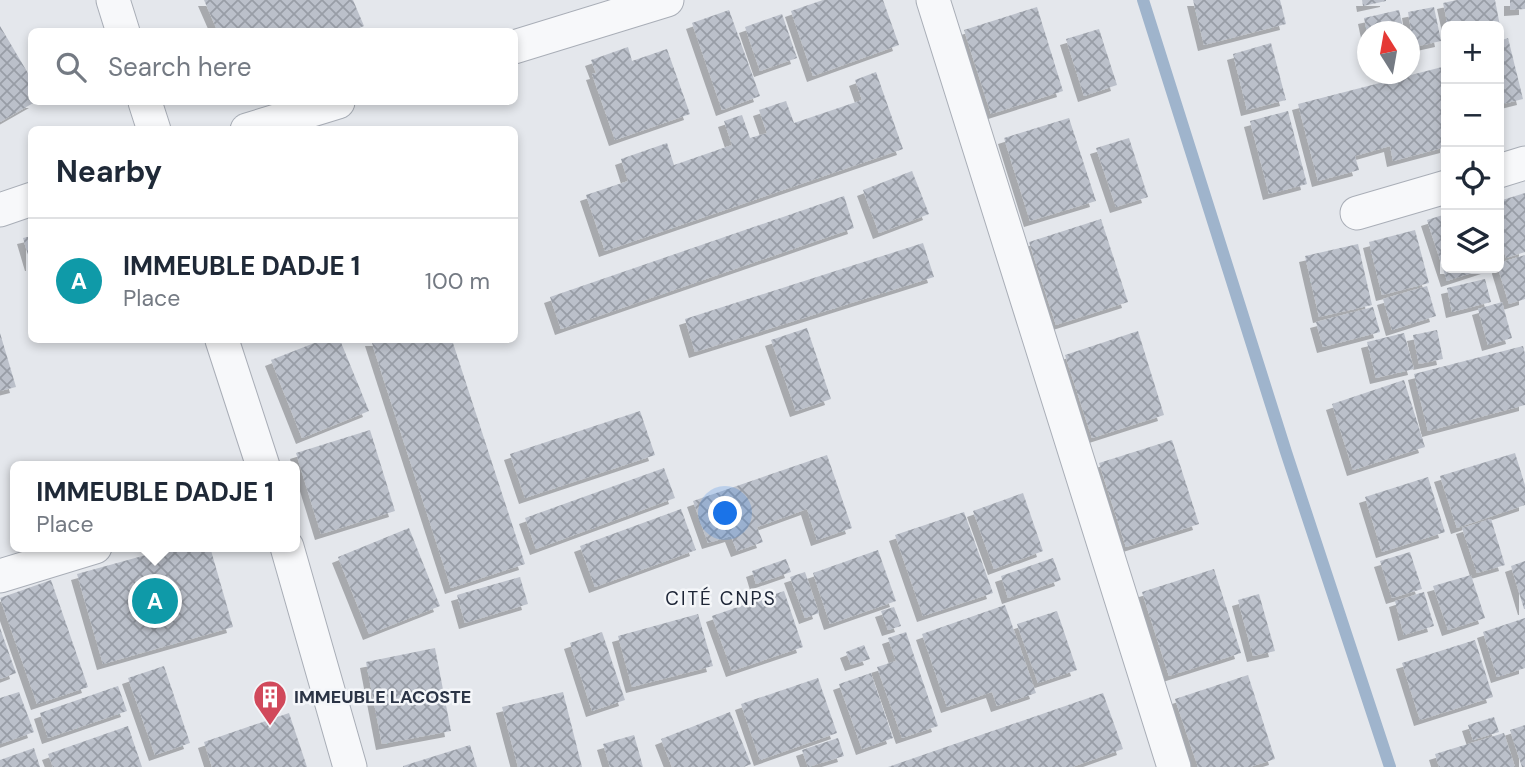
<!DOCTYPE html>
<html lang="en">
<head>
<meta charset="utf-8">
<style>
	body { margin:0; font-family:"DM Sans",sans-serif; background:#f6f6f7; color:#1f2937 }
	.controls { position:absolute; right:21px; top:21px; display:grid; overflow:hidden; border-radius:10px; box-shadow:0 4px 10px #0003 }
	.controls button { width:63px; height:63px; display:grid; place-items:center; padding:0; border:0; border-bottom:2px solid #e0e1e3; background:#fff; color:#1f2937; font:35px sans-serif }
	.compass { position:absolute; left:1357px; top:21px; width:63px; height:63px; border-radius:50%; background:#fff; box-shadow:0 4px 10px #0003; rotate:349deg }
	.you { position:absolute; left:726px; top:514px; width:24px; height:24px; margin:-18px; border:5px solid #fff; border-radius:50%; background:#1a73e8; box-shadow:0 0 0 10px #1a73e833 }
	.badge { display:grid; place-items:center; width:46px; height:46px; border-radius:50%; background:#0f766e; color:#fff; font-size:23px; font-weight:700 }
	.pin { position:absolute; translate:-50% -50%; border:4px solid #fff; box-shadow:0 2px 7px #0006 }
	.popup { position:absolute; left:10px; top:461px; width:290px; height:91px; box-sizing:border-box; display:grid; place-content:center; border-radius:10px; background:#fff; filter:drop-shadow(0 2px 5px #0005); font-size:23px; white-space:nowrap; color:#747a83 }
	.popup b { font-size:26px; color:#1f2937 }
	.popup::after { content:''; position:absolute; left:50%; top:100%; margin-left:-14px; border:14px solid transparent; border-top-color:#fff }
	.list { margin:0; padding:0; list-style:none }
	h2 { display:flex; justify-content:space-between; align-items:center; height:91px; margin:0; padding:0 28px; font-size:30px }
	h2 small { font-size:23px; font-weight:400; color:#747a83 }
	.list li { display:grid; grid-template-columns:46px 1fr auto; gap:21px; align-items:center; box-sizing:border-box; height:126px; padding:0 28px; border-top:2px solid #e0e1e3 }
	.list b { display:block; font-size:26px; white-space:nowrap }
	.list p { margin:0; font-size:23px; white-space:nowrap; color:#747a83 }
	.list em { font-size:23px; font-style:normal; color:#747a83 }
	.icon { flex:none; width:38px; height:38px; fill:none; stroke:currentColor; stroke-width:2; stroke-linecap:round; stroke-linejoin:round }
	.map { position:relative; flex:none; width:1525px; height:767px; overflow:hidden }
	.search { position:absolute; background:#fff; box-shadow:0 4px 10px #0003; left:28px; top:28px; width:490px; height:77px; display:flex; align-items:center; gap:18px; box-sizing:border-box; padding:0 24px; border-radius:10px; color:#747a83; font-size:26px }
	.panel { position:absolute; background:#fff; box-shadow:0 4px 10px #0003; left:28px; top:126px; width:490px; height:217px; border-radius:10px }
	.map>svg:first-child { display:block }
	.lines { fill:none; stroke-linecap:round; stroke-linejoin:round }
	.stream { stroke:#9fb4cc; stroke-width:12 }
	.building { fill:url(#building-cross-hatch); filter:url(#shadow) }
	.street-casing { stroke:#a9aeb7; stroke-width:35 }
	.street { stroke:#f7f8fa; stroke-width:33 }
	.labels { text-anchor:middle; stroke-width:5; stroke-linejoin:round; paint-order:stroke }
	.poi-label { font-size:18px; font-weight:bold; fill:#2b3445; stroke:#f4f6f9; text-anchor:start }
	.neighbourhood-label { font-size:19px; letter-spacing:2px; fill:#1d2536; stroke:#f4f6f9 }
</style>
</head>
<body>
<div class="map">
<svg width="1525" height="767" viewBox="0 0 1525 767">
	<defs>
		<pattern id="building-cross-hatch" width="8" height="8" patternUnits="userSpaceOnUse" patternTransform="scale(1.75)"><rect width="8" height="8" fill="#bbc0ca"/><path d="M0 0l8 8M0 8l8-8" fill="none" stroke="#989da6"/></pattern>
		<filter id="shadow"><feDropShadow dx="-6" dy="6" stdDeviation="0" flood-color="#0004"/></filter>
	</defs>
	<rect width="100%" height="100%" fill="#e4e7ec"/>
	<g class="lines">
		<!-- stream -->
		<path class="stream" d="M1143,0L1286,452L1390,767"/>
	</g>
	<!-- building -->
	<g class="building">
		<path d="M204,0H353L364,26L350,32H218Z"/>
		<path d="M823,0H883L899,45L813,76L791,11Z"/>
		<path d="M1193,0H1280L1286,24L1204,45Z"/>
		<path d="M1362,0H1386V1L1363,6Z"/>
		<path d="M1457,0H1495L1500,26H1448L1443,3Z"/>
		<path d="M1510,0H1525V9L1510,10Z"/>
		<path d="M1037,7L1063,91L991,114L964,30Z"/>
		<path d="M1434,7L1441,41L1414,47L1408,12Z"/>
		<path d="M729,10L760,96L722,110L692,23Z"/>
		<path d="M1399,10L1404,32H1367L1364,18Z"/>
		<path d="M782,14L797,58L760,71L745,27Z"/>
		<path d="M0,26L32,80V102H35L0,122Z"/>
		<path d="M1099,29L1117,85L1084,96L1066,39Z"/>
		<path d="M1508,38L1523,99L1499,105V41Z"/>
		<path d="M1271,43L1286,100L1247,110L1233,54Z"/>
		<path d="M628,47L632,61L667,49L690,114L615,140L592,74L596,73L591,60Z"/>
		<path d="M1446,66V147L1393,161L1390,146L1355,156L1359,170L1318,181L1298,104Z"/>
		<path d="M876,72L903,149L605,251L586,195L628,181L621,159L667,143L674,165L732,145L724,121L742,115L750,138L767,133L759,110L786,101L794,123L862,100L855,80Z"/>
		<path d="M1288,111L1307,184L1269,194L1250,121Z"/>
		<path d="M1069,118L1096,201L1030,221L1004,138Z"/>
		<path d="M1129,138L1148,197L1116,207L1096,148Z"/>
		<path d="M912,171L929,214L879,233L863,190Z"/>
		<path d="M1525,193V252L1506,258L1499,234V201Z"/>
		<path d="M844,196L854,228L561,329L550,297Z"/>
		<path d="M1446,214V268H1487L1447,281L1427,220Z"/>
		<path d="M1101,219L1128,302L1056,325L1029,242Z"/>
		<path d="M1415,230L1429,283L1382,295L1369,242Z"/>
		<path d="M32,236V265H31L23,238Z"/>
		<path d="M923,243L934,277L695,352L685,319Z"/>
		<path d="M1358,244L1372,305L1319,317L1305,256Z"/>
		<path d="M1525,255V299L1509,304L1498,268L1499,263Z"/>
		<path d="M1485,279L1491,302L1452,312L1447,288Z"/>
		<path d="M1427,286L1436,316L1392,330L1383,299Z"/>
		<path d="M1502,302L1512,338L1488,345L1478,309Z"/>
		<path d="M1373,307L1380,332L1323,347L1316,322Z"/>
		<path d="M807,328L831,399L796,411L771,340Z"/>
		<path d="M1437,330L1443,359L1419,364L1413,335Z"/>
		<path d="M1138,331L1164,415L1092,438L1065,355Z"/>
		<path d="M0,333L16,387L0,391Z"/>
		<path d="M1404,333L1414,369L1376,378L1367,342Z"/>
		<path d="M322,340H340L369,411L302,438L271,360Z"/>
		<path d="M371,340H452L525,564L451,588Z"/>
		<path d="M1523,346L1525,354V405L1428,431L1414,374Z"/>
		<path d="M1404,380L1425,447L1353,470L1332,404Z"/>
		<path d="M640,411L655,455L525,498L510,454Z"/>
		<path d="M370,430L395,511L321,534L296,453Z"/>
		<path d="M1172,440L1199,524L1126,547L1099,463Z"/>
		<path d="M1515,453L1525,485V505L1457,528L1440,476Z"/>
		<path d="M827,455L852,528L817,540L807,509L757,527L763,542L737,551L731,536L708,543L693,501Z"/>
		<path d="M664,468L675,498L536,549L525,518Z"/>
		<path d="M1428,477L1445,532L1382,552L1365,497Z"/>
		<path d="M1023,493L1043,551L994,569L973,511Z"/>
		<path d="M681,509L696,550L595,587L580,546Z"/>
		<path d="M964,512L993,593L923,616L895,535Z"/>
		<path d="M1491,519L1505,565L1477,573L1462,528Z"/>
		<path d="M409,528L440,606L369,634L338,557Z"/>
		<path d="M175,547H210L233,627L103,664L77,574Z"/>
		<path d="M878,550L896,601L830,624L813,573Z"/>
		<path d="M1410,552L1422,589L1392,598L1380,561Z"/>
		<path d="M1053,558L1061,580L1008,598L1001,576Z"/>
		<path d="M786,559L791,572L756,584L752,571Z"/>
		<path d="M1525,561V609H1524L1511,566Z"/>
		<path d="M1214,569L1241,653L1169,676L1142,592Z"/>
		<path d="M805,572L819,613L805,618L790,577Z"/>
		<path d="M1471,575L1485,618L1448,630L1433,586Z"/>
		<path d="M520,577L528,604L465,623L457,595Z"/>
		<path d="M51,580L88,687L37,704L0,598Z"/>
		<path d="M784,591L803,647L732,671L712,616Z"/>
		<path d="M1424,592L1434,626L1404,635L1395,601Z"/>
		<path d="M1259,594L1275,651L1253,656L1238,600Z"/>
		<path d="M1005,605L1036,693L997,706L992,692L947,707L922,634Z"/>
		<path d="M894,607L901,626L888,630L881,611Z"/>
		<path d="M1057,611L1077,670L1038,683L1017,624Z"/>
		<path d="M698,614L713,666L632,687L618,636Z"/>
		<path d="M1525,618V668L1497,677L1483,632Z"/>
		<path d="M0,628L16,673L0,679Z"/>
		<path d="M602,632L625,700L592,711L570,643Z"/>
		<path d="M906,632L938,726L902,738L877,667L896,661L888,638Z"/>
		<path d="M1475,640L1493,697L1420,720L1402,663Z"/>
		<path d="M864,645L870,659L851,665L846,652Z"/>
		<path d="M435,648L451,731L382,744L366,662Z"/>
		<path d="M164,666L190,743L155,755L128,678Z"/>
		<path d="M871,673L893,738L862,749L839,684Z"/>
		<path d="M1248,675L1275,759L1250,767H1198L1175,699Z"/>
		<path d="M818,678L837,733L760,760L741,704Z"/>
		<path d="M118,686L127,711L48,738L40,713Z"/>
		<path d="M19,692L34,732L0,744V698Z"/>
		<path d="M563,692L582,767H518L502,707Z"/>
		<path d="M1103,693L1123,749L1072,767H888Z"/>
		<path d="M730,712L751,764L744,767H672L661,739Z"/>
		<path d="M289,713L307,767H212L204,742Z"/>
		<path d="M1494,717L1499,732L1473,740L1468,725Z"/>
		<path d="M1525,725V767H1522L1510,730Z"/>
		<path d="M128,726L142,767H53L48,754Z"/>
		<path d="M1504,733L1515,767H1439L1435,754Z"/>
		<path d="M634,735L643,767H610L603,744Z"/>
		<path d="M838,738L844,756L808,767L802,750Z"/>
		<path d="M470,745L477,767H403V766Z"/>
		<path d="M34,748L40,767H0V760Z"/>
	</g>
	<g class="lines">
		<!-- street casing -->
		<g class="street-casing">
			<g id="street">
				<path d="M113,0L123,32"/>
				<path d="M933,0L1174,767"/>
				<path d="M514,47L667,0"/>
				<path d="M145,102L154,130"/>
				<path d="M247,130L338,102"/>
				<path d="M1499,171L1525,163"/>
				<path d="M0,210L32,199"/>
				<path d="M1357,213L1446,187"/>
				<path d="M222,340L263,466"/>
				<path d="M287,547L350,767"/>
				<path d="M0,576L95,547"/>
			</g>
		</g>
		<!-- street -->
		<use href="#street" class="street"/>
	</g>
	<!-- icons -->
	<defs>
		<g id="building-pin" transform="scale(1.75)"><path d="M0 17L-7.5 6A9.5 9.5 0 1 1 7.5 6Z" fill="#d1495b" stroke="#f4f6f9"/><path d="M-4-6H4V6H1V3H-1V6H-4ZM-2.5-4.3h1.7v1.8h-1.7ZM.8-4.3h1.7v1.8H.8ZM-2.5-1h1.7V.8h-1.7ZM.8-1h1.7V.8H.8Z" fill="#fff"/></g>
	</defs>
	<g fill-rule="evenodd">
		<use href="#building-pin" x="270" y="697"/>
	</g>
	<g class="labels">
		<!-- poi labels -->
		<g class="poi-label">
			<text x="294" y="703">IMMEUBLE LACOSTE</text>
		</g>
		<!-- neighbourhood labels -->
		<g class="neighbourhood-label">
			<text x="721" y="605">CITÉ CNPS</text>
		</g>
	</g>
</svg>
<div class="controls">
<button>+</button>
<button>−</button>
<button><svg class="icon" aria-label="locate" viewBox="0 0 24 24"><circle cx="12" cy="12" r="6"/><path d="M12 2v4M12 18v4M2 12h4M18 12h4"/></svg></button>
<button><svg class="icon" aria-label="layers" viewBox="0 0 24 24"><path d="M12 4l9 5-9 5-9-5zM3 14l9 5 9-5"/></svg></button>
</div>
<svg class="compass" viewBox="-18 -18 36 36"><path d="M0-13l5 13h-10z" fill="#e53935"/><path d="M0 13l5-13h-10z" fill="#747a83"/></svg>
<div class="you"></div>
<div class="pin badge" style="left:155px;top:601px;background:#0f9aa8">A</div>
<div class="popup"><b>IMMEUBLE DADJE 1</b>Place</div>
<div class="search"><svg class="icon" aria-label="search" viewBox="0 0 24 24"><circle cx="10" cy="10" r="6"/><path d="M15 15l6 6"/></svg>Search here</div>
<section class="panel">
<h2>Nearby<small></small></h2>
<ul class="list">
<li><span class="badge" style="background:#0f9aa8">A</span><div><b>IMMEUBLE DADJE 1</b><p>Place</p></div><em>100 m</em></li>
</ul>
</section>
</div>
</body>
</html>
